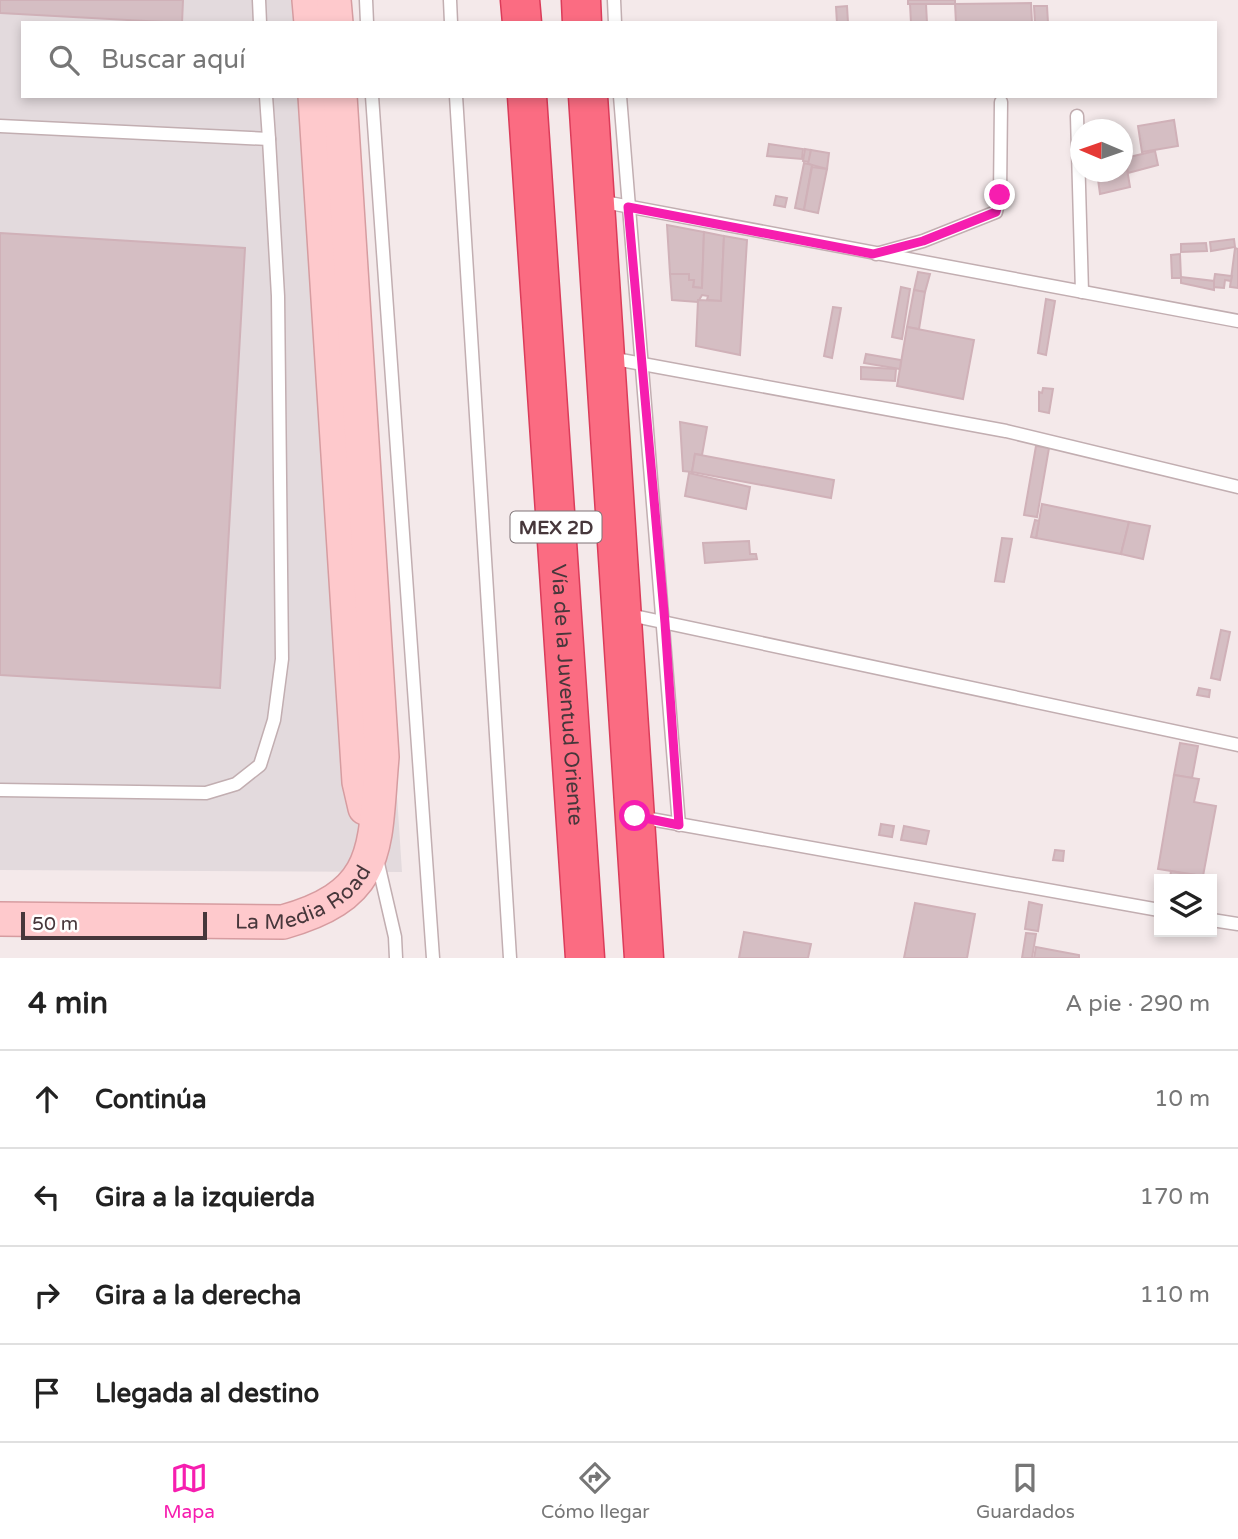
<!DOCTYPE html>
<html lang="es">
<head>
<meta charset="utf-8">
<style>
	body { margin:0; font-family:"Varela Round",sans-serif; background:#f6f6f6; color:#222 }
	.controls { position:absolute; right:21px; bottom:21px; display:grid; overflow:hidden; border-radius:0px; box-shadow:0 4px 10px #0003 }
	.controls button { width:63px; height:63px; display:grid; place-items:center; padding:0; border:0; border-bottom:2px solid #e0e0e0; background:#fff; color:#222; font:35px sans-serif }
	.compass { position:absolute; left:1070px; top:119px; width:63px; height:63px; border-radius:50%; background:#fff; box-shadow:0 4px 10px #0003; rotate:272deg }
	.scale { position:absolute; left:21px; bottom:18px; width:186px; box-sizing:border-box; padding-left:7px; border:4px solid #47373b; border-top:0; font-size:19px; line-height:24px; white-space:nowrap; color:#47373b; -webkit-text-stroke:5px #fff; paint-order:stroke }
	.stop { position:absolute; width:21px; height:21px; margin:-16px; border:5px solid #f61eaf; border-radius:50%; background:#fff }
	.stop.end { background:#f61eaf; border-color:#fff; box-shadow:0 2px 7px #0008 }
	.list { margin:0; padding:0; list-style:none }
	h2 { display:flex; justify-content:space-between; align-items:center; height:91px; margin:0; padding:0 28px; font-size:30px }
	h2 small { font-size:23px; font-weight:400; color:#767676 }
	.list li { display:grid; grid-template-columns:46px 1fr auto; gap:21px; align-items:center; box-sizing:border-box; height:98px; padding:0 28px; border-top:2px solid #e0e0e0 }
	.list b { display:block; font-size:26px; white-space:nowrap }
	.list em { font-size:23px; font-style:normal; color:#767676 }
	.icon { flex:none; width:38px; height:38px; fill:none; stroke:currentColor; stroke-width:2; stroke-linecap:round; stroke-linejoin:round }
	.map { position:relative; flex:none; width:1238px; height:958px; overflow:hidden }
	.search { position:absolute; background:#fff; box-shadow:0 4px 10px #0003; left:21px; right:21px; top:21px; height:77px; display:flex; align-items:center; gap:18px; box-sizing:border-box; padding:0 24px; border-radius:0px; color:#767676; font-size:26px }
	.sheet { height:483px; background:#fff }
	nav { display:flex; justify-content:space-around; align-items:center; box-sizing:border-box; height:98px; border-top:2px solid #e0e0e0; background:#fff; font-size:19px; color:#767676 }
	nav a { display:grid; justify-items:center; gap:4px }
	nav .on { color:#f61eaf }
	.map>svg:first-child { display:block }
	.industrial { fill:#e3dadd }
	.building { fill:#d5bec3; stroke:#d0b1b8; stroke-width:2 }
	.lines { fill:none; stroke-linecap:round; stroke-linejoin:round }
	.lane-casing { stroke:#c2aeb1; stroke-width:15 }
	.secondary-casing { stroke:#d69ca0; stroke-width:36 }
	.highway-casing { stroke:#db3c5a; stroke-width:41 }
	.lane { stroke:#fff; stroke-width:12 }
	.secondary { stroke:#fec9cc; stroke-width:33 }
	.highway { stroke:#fb6c82; stroke-width:38 }
	.route { stroke:#f61eaf; stroke-width:9 }
	.labels { text-anchor:middle; stroke-width:7; stroke-linejoin:round; paint-order:stroke }
	.shield { fill:#fff; stroke:#7e7376; stroke-width:2 }
	.shield-label { font-size:19px; font-weight:bold; fill:#47373b }
	.street-label { font-size:21px; fill:#47373b; stroke:#fff }
</style>
</head>
<body>
<div class="map">
<svg width="1238" height="958" viewBox="0 0 1238 958">
	<rect width="100%" height="100%" fill="#f4e9ea"/>
	<!-- industrial -->
	<path class="industrial" d="M0,0H345L346,23H23V96H351L402,872L0,870Z"/>
	<!-- building -->
	<g class="building">
		<path d="M0,0H183L182,23L0,13Z"/>
		<rect x="908" y="0" width="47" height="4"/>
		<path d="M1031,3L1032,23H956L955,4Z"/>
		<path d="M910,4H926L927,23H911Z"/>
		<path d="M847,6L848,23H837L836,7Z"/>
		<path d="M1034,6H1047L1048,23H1035Z"/>
		<path d="M1174,120L1178,146L1142,152L1138,126Z"/>
		<path d="M769,144L803,149L802,159L767,156Z"/>
		<path d="M805,149L811,150L809,162L803,161Z"/>
		<path d="M811,150L829,153L827,169L808,164Z"/>
		<path d="M1155,151L1158,165L1128,173L1125,158Z"/>
		<path d="M1122,157H1125L1130,187L1100,194L1097,172H1122Z"/>
		<path d="M804,163L812,165L804,210L795,208Z"/>
		<path d="M812,167L827,169L818,213L804,210Z"/>
		<path d="M776,196L787,198L785,207L774,205Z"/>
		<path d="M667,225L704,232L702,288L693,287L694,280H689V274H670Z"/>
		<path d="M704,232L724,236L721,301L707,300L708,296L702,295L698,302L672,300L670,274H689V280H694L693,287L702,288Z"/>
		<path d="M0,233L245,248L220,688L0,675Z"/>
		<path d="M724,236L747,240L740,355L696,346L698,300L721,301Z"/>
		<path d="M1234,239L1235,247L1211,251L1210,242Z"/>
		<path d="M1206,243L1207,251L1181,252V244Z"/>
		<path d="M1235,248L1238,249V288L1230,287Z"/>
		<path d="M1180,254L1181,278H1172L1171,255Z"/>
		<path d="M918,272L930,274L925,292L914,290Z"/>
		<path d="M1215,274L1232,276L1231,281L1225,280L1224,288L1213,287Z"/>
		<path d="M1181,277L1214,281V290L1181,283Z"/>
		<path d="M901,287L910,289L902,339L892,337Z"/>
		<path d="M914,290L925,292L919,329L907,327Z"/>
		<path d="M1046,299L1055,301L1046,355L1038,353Z"/>
		<path d="M833,307L841,308L832,358L824,356Z"/>
		<path d="M907,327L974,340L963,399L897,386Z"/>
		<path d="M866,354L901,360L900,369L864,363Z"/>
		<path d="M861,367L896,369L895,381L861,379Z"/>
		<path d="M1043,388L1053,389L1049,413L1039,411V392L1042,393Z"/>
		<path d="M680,422L707,427L702,455L695,454L692,472L683,471Z"/>
		<path d="M1036,446L1049,448L1037,517L1024,515Z"/>
		<path d="M695,454L834,480L831,498L692,472Z"/>
		<path d="M689,473L750,487L746,509L685,496Z"/>
		<path d="M1042,504L1129,522L1121,554L1036,538Z"/>
		<path d="M1035,520L1039,521L1036,538L1031,537Z"/>
		<path d="M1129,522L1150,526L1143,559L1121,554Z"/>
		<path d="M1002,538L1012,539L1004,582L995,581Z"/>
		<path d="M749,541L750,554H756L757,559L705,563L703,543Z"/>
		<path d="M1221,630L1230,632L1220,680L1211,678Z"/>
		<path d="M1199,688L1210,690L1209,697L1197,695Z"/>
		<path d="M1180,743L1198,746L1192,778L1174,775Z"/>
		<path d="M1174,775L1199,779L1194,802L1216,806L1203,876L1158,869Z"/>
		<path d="M881,824L894,826L892,837L879,835Z"/>
		<path d="M904,826L929,831L926,844L901,840Z"/>
		<path d="M1055,850L1064,851L1063,861L1053,860Z"/>
		<path d="M1171,871L1181,873L1179,879H1159V889L1155,888L1157,877L1170,878Z"/>
		<path d="M1181,873L1203,876L1202,879H1179Z"/>
		<path d="M1029,902L1042,905L1038,931L1025,929Z"/>
		<path d="M915,903L975,914L967,958H904Z"/>
		<path d="M744,932L811,944L808,958H739Z"/>
		<path d="M1026,933L1036,934L1032,958H1022Z"/>
		<path d="M1036,947L1079,955V958H1034Z"/>
	</g>
	<g class="lines">
		<!-- lane casing -->
		<g class="lane-casing">
			<g id="lane">
				<path d="M259,0L260,23"/>
				<path d="M366,0L367,23"/>
				<path d="M450,0L451,23"/>
				<path d="M614,0L615,23"/>
				<path d="M266,96L269,139"/>
				<path d="M372,96L433,958"/>
				<path d="M456,96L510,958"/>
				<path d="M620,96L679,825"/>
				<path d="M1077,116L1082,292"/>
				<path d="M0,126L269,139L278,296L282,659L274,720L260,765L236,784L206,793L0,790"/>
				<path d="M599,201L1238,321"/>
				<path d="M876,254L923,241L996,212L1000,195L1001,102"/>
				<path d="M610,358L1006,431L1238,487"/>
				<path d="M625,614L1238,745"/>
				<path d="M639,817L1159,910"/>
				<path d="M377,859L395,937L396,958"/>
				<path d="M1212,920L1238,924"/>
			</g>
		</g>
		<!-- secondary casing -->
		<g class="secondary-casing">
			<g id="secondary">
				<path d="M309,0L311,23"/>
				<path d="M334,0L336,23"/>
				<path d="M315,96L359,782L365,808"/>
				<path id="s1" d="M0,919L283,922C383,894 374,847 382,757L340,96"/>
			</g>
		</g>
		<!-- highway casing -->
		<g class="highway-casing">
			<g id="highway">
				<path d="M520,0L522,23"/>
				<path d="M581,0L582,23"/>
				<path id="s2" d="M527,96L585,958"/>
				<path d="M588,96L644,958"/>
			</g>
		</g>
		<!-- lane -->
		<use href="#lane" class="lane"/>
		<!-- secondary -->
		<use href="#secondary" class="secondary"/>
		<!-- highway -->
		<use href="#highway" class="highway"/>
	</g>
	<g class="lines">
		<!-- route -->
		<path class="route" d="M635,816L679,825L665,623L628,207L873,254L923,241L996,212L1000,195"/>
	</g>
	<g class="labels">
		<!-- shield labels -->
		<rect class="shield" x="510.5" y="511.5" width="91" height="31" rx="5"/>
		<g class="shield-label">
			<text x="556" y="534">MEX 2D</text>
		</g>
		<!-- street labels -->
		<g class="street-label">
			<text dy="7" stroke="none"><textPath href="#s2" startOffset="600">Vía de la Juventud Oriente</textPath></text>
			<text dy="7" stroke="none"><textPath href="#s1" startOffset="310">La Media Road</textPath></text>
		</g>
	</g>
</svg>
<div class="controls">
<button><svg class="icon" aria-label="layers" viewBox="0 0 24 24"><path d="M12 4l9 5-9 5-9-5zM3 14l9 5 9-5"/></svg></button>
</div>
<svg class="compass" viewBox="-18 -18 36 36"><path d="M0-13l5 13h-10z" fill="#e53935"/><path d="M0 13l5-13h-10z" fill="#767676"/></svg>
<div class="scale">50 m</div>
<div class="stop" style="left:635px;top:816px"></div>
<div class="stop end" style="left:1000px;top:195px"></div>
<div class="search"><svg class="icon" aria-label="search" viewBox="0 0 24 24"><circle cx="10" cy="10" r="6"/><path d="M15 15l6 6"/></svg>Buscar aquí</div>
</div>
<section class="sheet">
<h2>4 min<small>A pie · 290 m</small></h2>
<ul class="list">
<li><svg class="icon" aria-label="ahead" viewBox="0 0 24 24"><path d="M12 20V5M6 11l6-6 6 6"/></svg><div><b>Continúa</b></div><em>10 m</em></li>
<li><svg class="icon" aria-label="left" viewBox="0 0 24 24"><path d="M17 20v-9H6M10 6l-5 5 5 5"/></svg><div><b>Gira a la izquierda</b></div><em>170 m</em></li>
<li><svg class="icon" aria-label="right" viewBox="0 0 24 24"><path d="M7 20v-9h11M14 6l5 5-5 5"/></svg><div><b>Gira a la derecha</b></div><em>110 m</em></li>
<li><svg class="icon" aria-label="arrive" viewBox="0 0 24 24"><path d="M6 21V4h12l-3 4 3 4H6"/></svg><div><b>Llegada al destino</b></div></li>
</ul>
</section>
<nav>
<a class="on"><svg class="icon" aria-label="map" viewBox="0 0 24 24"><path d="M3 6l6-2 6 2 6-2v14l-6 2-6-2-6 2zM9 4v14M15 6v14"/></svg>Mapa</a>
<a><svg class="icon" aria-label="directions" viewBox="0 0 24 24"><path d="M12 3l9 9-9 9-9-9zM9 14v-3h6M13 9l2 2-2 2"/></svg>Cómo llegar</a>
<a><svg class="icon" aria-label="saved" viewBox="0 0 24 24"><path d="M7 4h10v16l-5-4-5 4z"/></svg>Guardados</a>
</nav>
</body>
</html>
